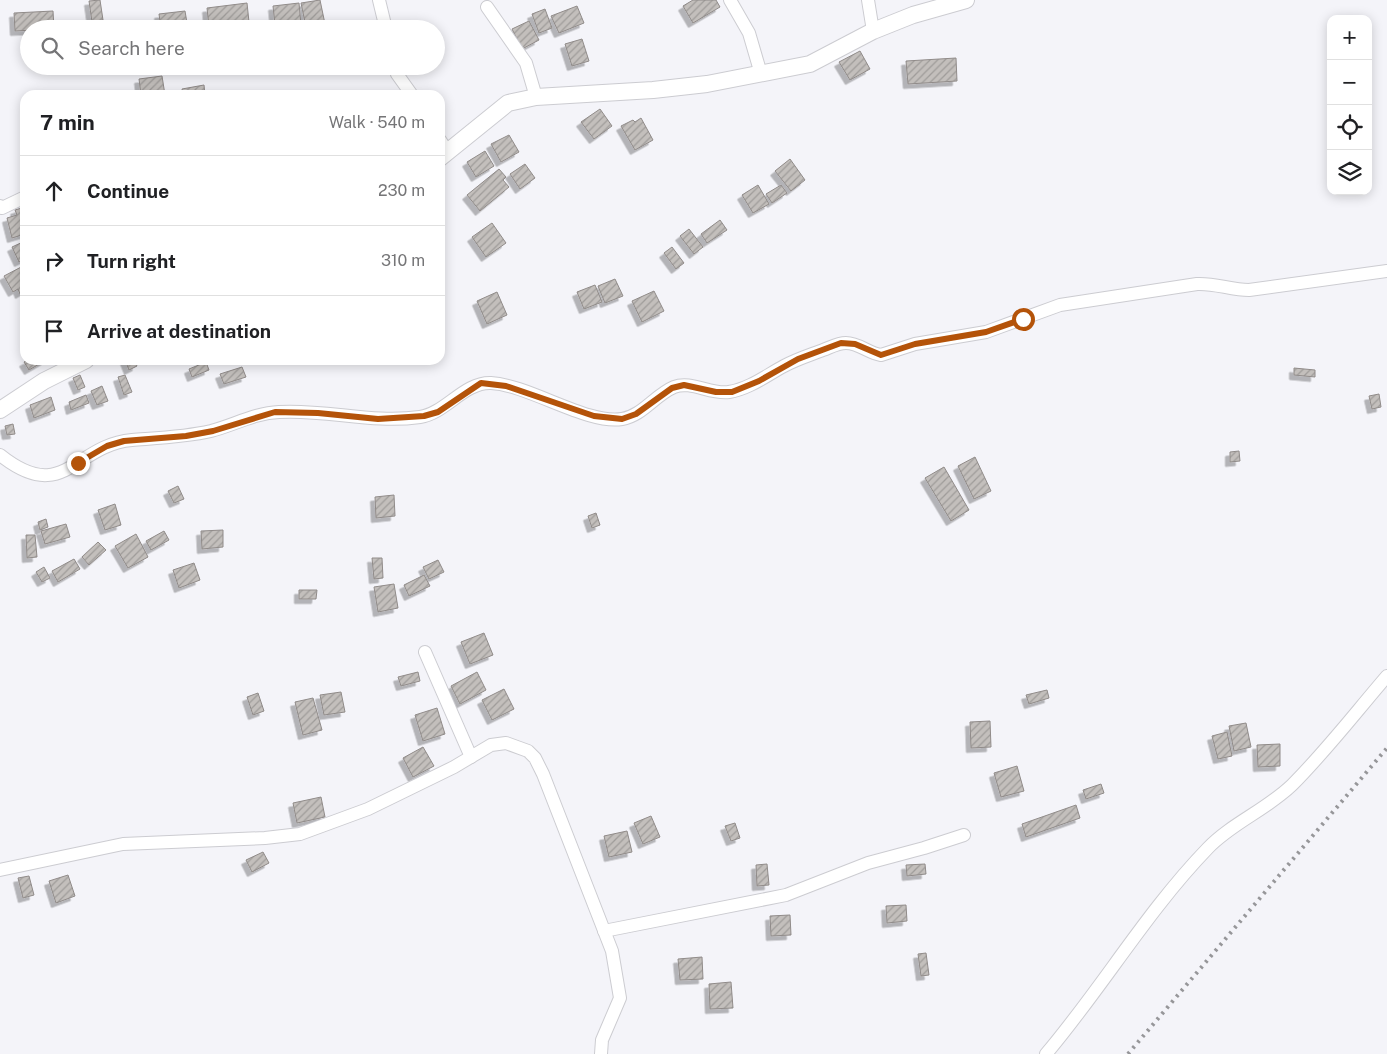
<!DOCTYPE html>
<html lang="en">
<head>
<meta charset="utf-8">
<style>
	body { margin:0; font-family:"Public Sans",sans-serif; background:#f2f2f2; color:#202124 }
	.controls { position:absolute; right:15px; top:15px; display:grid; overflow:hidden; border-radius:10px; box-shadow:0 2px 12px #0003 }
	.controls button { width:45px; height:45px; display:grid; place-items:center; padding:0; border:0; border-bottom:1px solid #e0e0e0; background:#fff; color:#202124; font:25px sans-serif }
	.stop { position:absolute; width:15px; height:15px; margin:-11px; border:4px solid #b45309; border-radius:50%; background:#fff }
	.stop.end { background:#b45309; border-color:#fff; box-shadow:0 1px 5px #0008 }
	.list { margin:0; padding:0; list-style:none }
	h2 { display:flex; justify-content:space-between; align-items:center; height:65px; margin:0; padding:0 20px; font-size:21px }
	h2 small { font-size:16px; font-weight:400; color:#757577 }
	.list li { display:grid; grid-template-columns:32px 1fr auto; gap:15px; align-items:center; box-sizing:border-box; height:70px; padding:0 20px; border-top:1px solid #e0e0e0 }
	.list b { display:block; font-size:19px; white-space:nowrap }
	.list em { font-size:16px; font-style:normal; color:#757577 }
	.icon { flex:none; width:28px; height:28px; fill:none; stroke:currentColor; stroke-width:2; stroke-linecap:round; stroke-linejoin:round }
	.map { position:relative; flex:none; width:1387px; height:1054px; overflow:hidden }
	.search { position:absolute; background:#fff; box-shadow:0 2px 12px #0003; left:20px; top:20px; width:425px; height:55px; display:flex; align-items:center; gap:12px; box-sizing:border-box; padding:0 18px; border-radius:28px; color:#757577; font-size:19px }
	.panel { position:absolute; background:#fff; box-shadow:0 2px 12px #0003; left:20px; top:90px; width:425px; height:275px; border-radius:15px }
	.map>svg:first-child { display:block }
	.building { fill:url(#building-hatch); stroke:#908b89; filter:url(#shadow) }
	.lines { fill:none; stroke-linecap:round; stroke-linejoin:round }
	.minor-casing { stroke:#ccccd1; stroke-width:14 }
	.tertiary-casing { stroke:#ccccd1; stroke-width:18 }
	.minor { stroke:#fff; stroke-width:12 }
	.tertiary { stroke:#fff; stroke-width:16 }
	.rail { stroke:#969699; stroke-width:4; stroke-dasharray:2.5 5; stroke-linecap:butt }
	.route { stroke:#b45309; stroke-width:6 }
</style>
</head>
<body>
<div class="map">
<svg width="1387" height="1054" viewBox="0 0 1387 1054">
	<defs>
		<pattern id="building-hatch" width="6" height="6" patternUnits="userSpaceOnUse" patternTransform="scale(1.25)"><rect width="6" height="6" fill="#c3bfbc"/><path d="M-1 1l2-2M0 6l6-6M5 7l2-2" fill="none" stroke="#9f9c9a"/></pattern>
		<filter id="shadow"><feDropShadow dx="-4.5" dy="4.5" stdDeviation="0" flood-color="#0004"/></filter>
	</defs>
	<rect width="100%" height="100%" fill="#f4f4f9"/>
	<!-- building -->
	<g class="building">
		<path d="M100,0L103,20L92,22L89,1Z"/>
		<path d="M320,0L325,24L306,27L301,3Z"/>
		<path d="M693,0H716L720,7L693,23L683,6Z"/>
		<path d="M247,3L249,22L209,27L207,8Z"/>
		<path d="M299,3L301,25H298V28L280,29L279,25H275L273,6Z"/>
		<path d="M577,6L584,23L559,33L551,16Z"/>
		<path d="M545,9L552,28L539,33L532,14Z"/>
		<path d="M53,11L54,29L15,31L14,13Z"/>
		<path d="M185,11L188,29H161L159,14Z"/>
		<path d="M529,21L539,40L522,49L512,29Z"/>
		<path d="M582,39L589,61L572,66L565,44Z"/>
		<path d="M860,51L870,69L850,80L839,62Z"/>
		<path d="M956,58L957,81L908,84L906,61Z"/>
		<path d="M162,76L165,95H141L139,79Z"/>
		<path d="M204,85L205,95H183L182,89Z"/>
		<path d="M600,109L612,126L594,139L581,122Z"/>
		<path d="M641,118L653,140L635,150L621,126L633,120L635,122Z"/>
		<path d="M509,135L519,152L501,162L491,144Z"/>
		<path d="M485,151L494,166L476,177L467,162Z"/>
		<path d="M790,159L805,180L791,191L775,171Z"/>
		<path d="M525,164L535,178L520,189L510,174Z"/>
		<path d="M499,169L506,177L503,180L509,187L480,211L467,195Z"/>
		<path d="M758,185L769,204L753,213L742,195Z"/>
		<path d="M781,185L787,193L772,203L766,194Z"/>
		<path d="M25,207V234L12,238L7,218L17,215L15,210Z"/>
		<path d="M720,220L727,230L707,243L701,234Z"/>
		<path d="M492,223L506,243L486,257L472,237Z"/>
		<path d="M689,229L703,247L694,254L680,236Z"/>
		<path d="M25,241V259L19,262L12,247Z"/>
		<path d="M672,247L684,263L676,269L664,253Z"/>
		<path d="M25,265V291L20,294L18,289L13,292L4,276Z"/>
		<path d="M615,279L623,296L605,303L598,286Z"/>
		<path d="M595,285L602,302L584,309L577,292Z"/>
		<path d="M654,291L664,311L642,322L632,301Z"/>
		<path d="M497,292L507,315L487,324L477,301Z"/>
		<path d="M28,360H46L29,370L24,362Z"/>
		<path d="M125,360H134L137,366L129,370Z"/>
		<path d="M206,362L209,370L192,377L189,369Z"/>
		<path d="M242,367L246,377L224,384L220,374Z"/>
		<path d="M1294,368L1315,370V377L1294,375Z"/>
		<path d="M80,375L85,387L78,390L73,378Z"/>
		<path d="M125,375L132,392L124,395L118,377Z"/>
		<path d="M102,386L108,401L97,405L91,391Z"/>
		<path d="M1379,394L1381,407L1372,409L1369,396Z"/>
		<path d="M86,395L89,403L71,410L69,402Z"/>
		<path d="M51,397L55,410L34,418L30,405Z"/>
		<path d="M13,424L15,434L7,435L5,426Z"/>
		<path d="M1239,451L1240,461L1230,462V452Z"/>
		<path d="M975,457L991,491L974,499L958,466Z"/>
		<path d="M944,467L969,510L951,521L925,478Z"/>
		<path d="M178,486L184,499L174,503L168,491Z"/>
		<path d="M394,495L395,516L376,518L375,497Z"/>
		<path d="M115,504L121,525L105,530L98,510Z"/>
		<path d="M596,513L600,525L592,528L588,516Z"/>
		<path d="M46,519L48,527L40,530L38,522Z"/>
		<path d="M66,524L70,537L45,544L41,531Z"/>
		<path d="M223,530V547L202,549L201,531Z"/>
		<path d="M164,531L169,540L151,550L146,541Z"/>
		<path d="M136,534L148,557L128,568L115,546Z"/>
		<path d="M26,535H35L37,557L27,558Z"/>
		<path d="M98,542L106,550L89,565L82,557Z"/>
		<path d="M372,558H382L383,578L374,579Z"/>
		<path d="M74,559L80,569L58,582L52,571Z"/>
		<path d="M438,560L444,572L429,579L423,567Z"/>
		<path d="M194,563L200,580L179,588L173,570Z"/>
		<path d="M44,567L50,578L42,582L36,572Z"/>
		<path d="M424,575L430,586L409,596L404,585Z"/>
		<path d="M394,584L398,608L378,612L374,587Z"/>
		<path d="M299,590H317L316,599H299Z"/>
		<path d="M484,633L493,655L470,664L461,642Z"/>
		<path d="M418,672L420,681L401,686L398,677Z"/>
		<path d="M477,672L486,690L460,704L451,686Z"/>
		<path d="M504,689L514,709L492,720L482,700Z"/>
		<path d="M1047,690L1049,698L1029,704L1026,695Z"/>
		<path d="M341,692L345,712L324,715L320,695Z"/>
		<path d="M258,693L264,711L253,715L247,697Z"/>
		<path d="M313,698L322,730L303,735L295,702Z"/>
		<path d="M437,708L445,734L423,741L415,715Z"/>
		<path d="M990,721L991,747L971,748L970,722Z"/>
		<path d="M1246,723L1251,747L1234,751L1229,726Z"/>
		<path d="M1227,732L1232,756L1218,759L1212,736Z"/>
		<path d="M1280,744V766L1258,767L1257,745Z"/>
		<path d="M423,747L434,766L413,777L403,758Z"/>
		<path d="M1017,766L1024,791L1001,797L994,773Z"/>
		<path d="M1101,784L1104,793L1086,799L1083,790Z"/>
		<path d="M321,797L325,817L297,823L293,803Z"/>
		<path d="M1076,805L1080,818L1026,837L1022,824Z"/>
		<path d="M651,816L660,837L643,844L634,823Z"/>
		<path d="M735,823L740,838L731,841L725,826Z"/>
		<path d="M627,831L632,852L609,857L604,836Z"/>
		<path d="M263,852L269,863L252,872L246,860Z"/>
		<path d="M767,864L769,885L757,886L756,865Z"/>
		<path d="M925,864L926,874L907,876L906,865Z"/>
		<path d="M68,875L75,896L56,903L49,881Z"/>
		<path d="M29,876L34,895L23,898L18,878Z"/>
		<path d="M906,905L907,921L887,923L886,906Z"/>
		<path d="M790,915L791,935L771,936L770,916Z"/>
		<path d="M926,953L929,975L921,976L918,954Z"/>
		<path d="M702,957L703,979L680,980L678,959Z"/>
		<path d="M731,982L733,1008L710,1009L709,984Z"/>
	</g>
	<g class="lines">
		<!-- minor casing -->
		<g class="minor-casing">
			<g id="minor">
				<path d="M379,0L386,29"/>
				<path d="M730,0L749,33L761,74"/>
				<path d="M868,0L873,31"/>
				<path d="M487,7L526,63L536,97"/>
				<path d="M395,66L397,74L412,95"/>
				<path d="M440,140L447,151"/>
				<path d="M0,206L2,208L25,197"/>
				<path d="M0,455C64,506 74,445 132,440C158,438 185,437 211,431C234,425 255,413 279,412C327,409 372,424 420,417C446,413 464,382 491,383C529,385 588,425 622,419C642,416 655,395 674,387C691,380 711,395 729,392C749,389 767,375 784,366C797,359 810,355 823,350C831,347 838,343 846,343C859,343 868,353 881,355L915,344L986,332L1060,305L1197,284C1215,283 1231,290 1249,290L1387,271"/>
				<path d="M425,652L471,757"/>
				<path d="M0,870L123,844L265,838L300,834L368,809L454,767L491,745L506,743L528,751L535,758L543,774L612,951L620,998L602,1040L601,1054"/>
				<path d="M604,931L786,895L868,863L924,848L964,835"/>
				<path d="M1046,1054C1102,988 1147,911 1208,848C1232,823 1266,810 1292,785C1326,751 1356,712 1387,676"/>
			</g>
		</g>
		<!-- tertiary casing -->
		<g class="tertiary-casing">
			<g id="tertiary">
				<path d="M440,158L508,103L536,97L653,90L707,84L810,64L873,31L913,15L966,0"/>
				<path d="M0,410L44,381L86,360"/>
			</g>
		</g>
		<!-- minor -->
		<use href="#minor" class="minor"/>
		<!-- tertiary -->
		<use href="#tertiary" class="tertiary"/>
		<!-- rail -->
		<path class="rail" d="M1128,1054L1387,748"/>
	</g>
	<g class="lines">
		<!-- route -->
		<path class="route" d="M78,463L107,446L124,441L186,436L213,431L275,412L318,413L378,419L424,416L438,412L481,383L506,386L594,416L622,419L636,414L672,388L684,385L716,392H732L759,381L798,359L841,343L855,344L881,355L915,344L986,332L1023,319"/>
	</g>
</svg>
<div class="controls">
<button>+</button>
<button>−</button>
<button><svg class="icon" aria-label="locate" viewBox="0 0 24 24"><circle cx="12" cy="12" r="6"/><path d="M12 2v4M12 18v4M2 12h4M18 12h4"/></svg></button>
<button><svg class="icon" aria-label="layers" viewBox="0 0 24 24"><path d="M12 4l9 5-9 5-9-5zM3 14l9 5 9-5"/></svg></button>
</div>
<div class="stop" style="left:1023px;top:319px"></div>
<div class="stop end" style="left:78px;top:463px"></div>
<div class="search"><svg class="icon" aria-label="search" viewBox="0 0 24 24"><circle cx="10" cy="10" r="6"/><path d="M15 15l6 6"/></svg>Search here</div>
<section class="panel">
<h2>7 min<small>Walk · 540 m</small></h2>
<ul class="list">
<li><svg class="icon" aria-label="ahead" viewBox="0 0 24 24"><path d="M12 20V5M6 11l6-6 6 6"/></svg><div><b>Continue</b></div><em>230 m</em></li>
<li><svg class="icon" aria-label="right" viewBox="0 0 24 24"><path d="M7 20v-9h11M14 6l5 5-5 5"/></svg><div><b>Turn right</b></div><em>310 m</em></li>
<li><svg class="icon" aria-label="arrive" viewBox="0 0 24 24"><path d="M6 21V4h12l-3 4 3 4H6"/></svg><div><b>Arrive at destination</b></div></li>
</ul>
</section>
</div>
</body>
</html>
